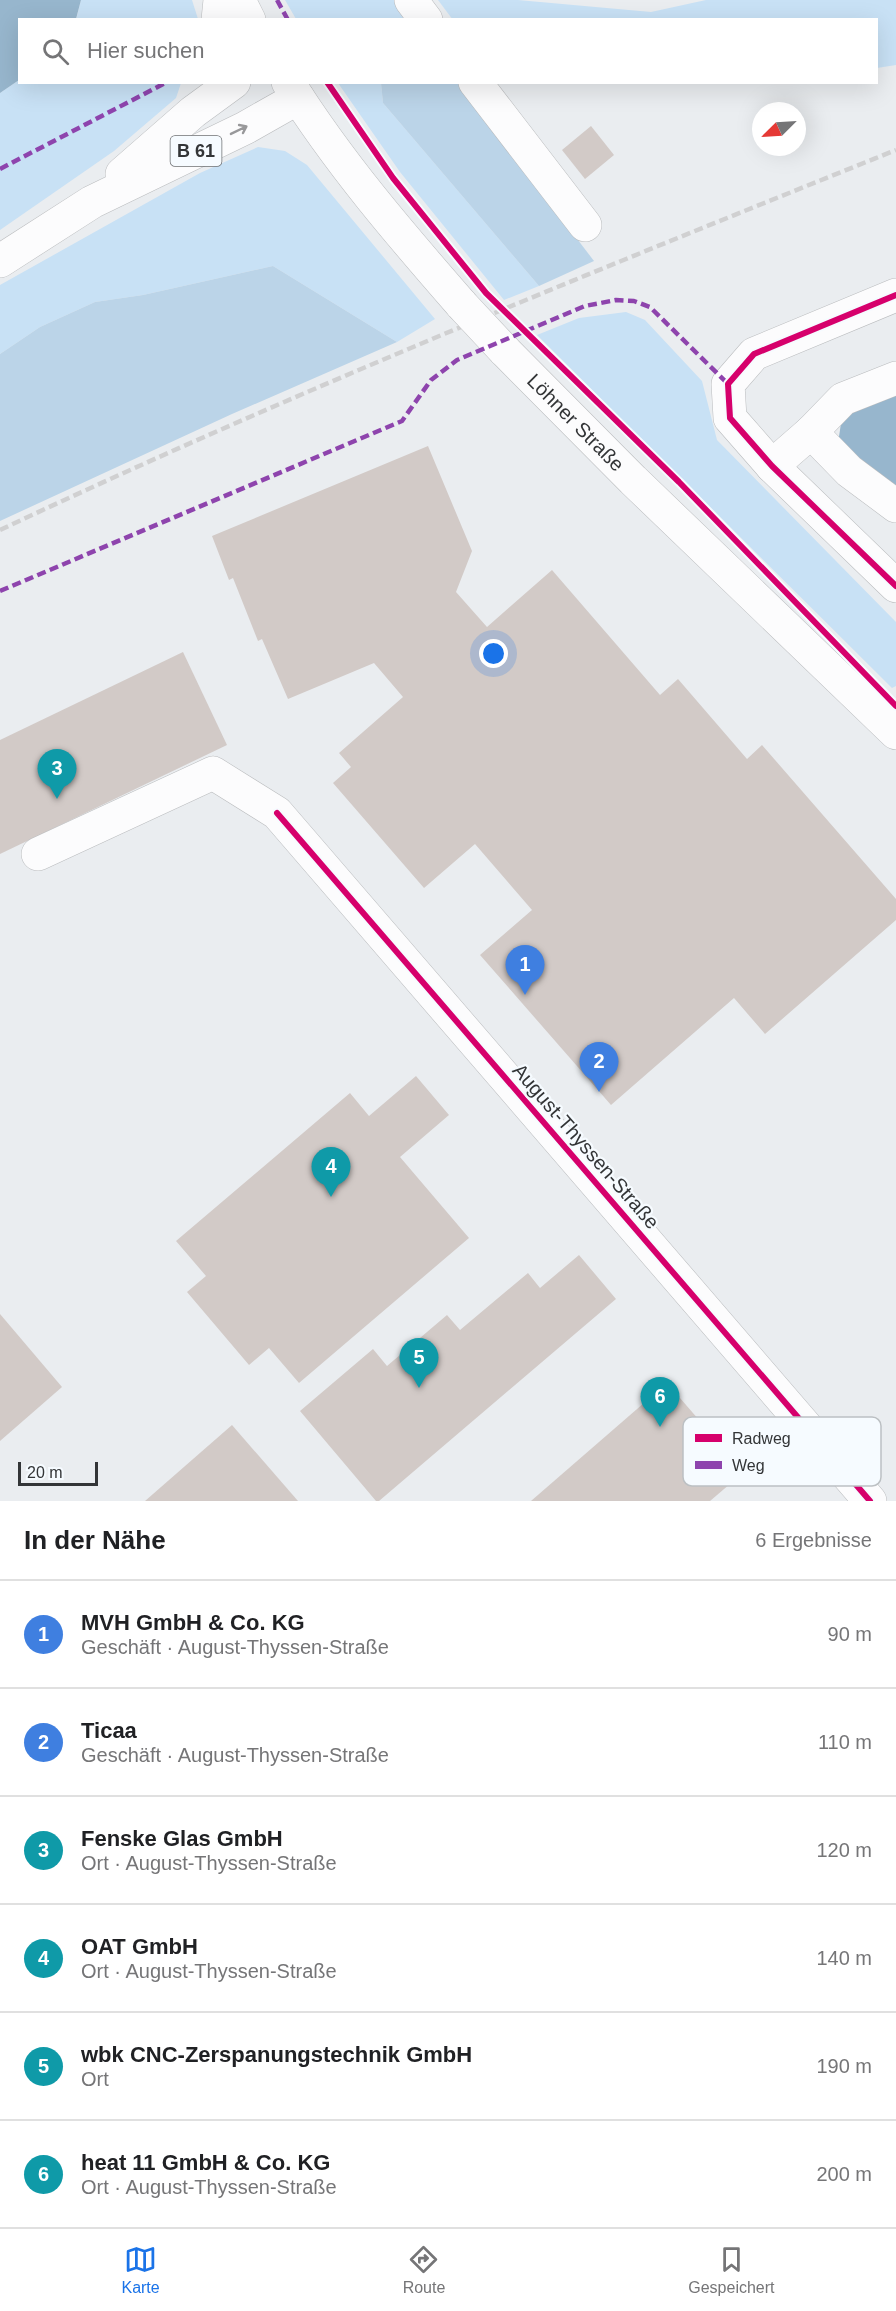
<!DOCTYPE html>
<html lang="de">
<head>
<meta charset="utf-8">
<style>
	body { margin:0; font-family:Arial,sans-serif; background:#f6f6f6; color:#202124 }
	.compass { position:absolute; left:752px; top:102px; width:54px; height:54px; border-radius:50%; background:#fff; box-shadow:0 6px 24px #0002; rotate:246deg }
	.scale { position:absolute; left:18px; bottom:15px; width:80px; box-sizing:border-box; padding-left:6px; border:3px solid #333537; border-top:0; font-size:16px; line-height:21px; white-space:nowrap; color:#333537; -webkit-text-stroke:4px #f6fbff; paint-order:stroke }
	.you { position:absolute; left:494px; top:654px; width:21px; height:21px; margin:-15px; border:4px solid #fff; border-radius:50%; background:#1a73e8; box-shadow:0 0 0 9px #1a73e833 }
	.badge { display:grid; place-items:center; width:39px; height:39px; border-radius:50%; background:#1a73e8; color:#fff; font-size:20px; font-weight:700 }
	.pin { position:absolute; translate:-50% -50px; filter:drop-shadow(0 2px 3px #0008) }
	.pin::after { content:''; position:absolute; top:32px; width:21px; height:18px; background:inherit; clip-path:polygon(0 0,100% 0,50% 100%) }
	.list { margin:0; padding:0; list-style:none }
	h2 { display:flex; justify-content:space-between; align-items:center; height:78px; margin:0; padding:0 24px; font-size:26px }
	h2 small { font-size:20px; font-weight:400; color:#757577 }
	.list li { display:grid; grid-template-columns:39px 1fr auto; gap:18px; align-items:center; box-sizing:border-box; height:108px; padding:0 24px; border-top:2px solid #e0e0e0 }
	.list b { display:block; font-size:22px; white-space:nowrap }
	.list p { margin:0; font-size:20px; white-space:nowrap; color:#757577 }
	.list em { font-size:20px; font-style:normal; color:#757577 }
	.icon { flex:none; width:33px; height:33px; fill:none; stroke:currentColor; stroke-width:2; stroke-linecap:round; stroke-linejoin:round }
	.map { position:relative; flex:none; width:896px; height:1501px; overflow:hidden }
	.search { position:absolute; background:#fff; box-shadow:0 6px 24px #0002; left:18px; right:18px; top:18px; height:66px; display:flex; align-items:center; gap:15px; box-sizing:border-box; padding:0 21px; border-radius:0px; color:#757577; font-size:22px }
	.sheet { height:726px; background:#fff }
	nav { display:flex; justify-content:space-around; align-items:center; box-sizing:border-box; height:84px; border-top:2px solid #e0e0e0; background:#fff; font-size:16px; color:#757577 }
	nav a { display:grid; justify-items:center; gap:3px }
	nav .on { color:#1a73e8 }
	.map>svg:first-child { display:block }
	.green { fill:#c8e1f5 }
	.forest { fill:#bbd4e8 }
	.water { fill:#97b6cd }
	.building { fill:#d2cac7 }
	.lines { fill:none; stroke-linecap:round; stroke-linejoin:round }
	.minor-casing { stroke:#babcbe; stroke-width:34 }
	.major-casing { stroke:#babcbe; stroke-width:34 }
	.minor { stroke:#fcfcfd; stroke-width:33 }
	.major { stroke:#fcfcfd; stroke-width:33 }
	.rail { stroke:#d0d0d1; stroke-width:4.5; stroke-dasharray:9 4.5; stroke-linecap:butt }
	.major-bridge-casing { stroke:#babcbe; stroke-width:34; stroke-linecap:butt }
	.major-bridge { stroke:#fcfcfd; stroke-width:33 }
	.quiet { stroke:#8e44ad; stroke-width:4.5; stroke-dasharray:9 4.5; stroke-linecap:butt }
	.cycleway-casing { stroke:#f6fbff; stroke-width:10 }
	.cycleway { stroke:#d6006c; stroke-width:6 }
	.oneway { stroke:#98989a }
	.labels { text-anchor:middle; stroke-width:4.5; stroke-linejoin:round; paint-order:stroke }
	.shield { fill:#f6fbff; stroke:#6e7073; stroke-width:1.5 }
	.shield-label { font-size:18px; font-weight:bold; fill:#333537 }
	.street-label { font-size:20px; fill:#333537; stroke:#f6fbff }
	.key { fill:#f6fbff; stroke:#bcc0c3; stroke-width:1.5 }
	.key-label { font-size:16px; fill:#333537 }
</style>
</head>
<body>
<div class="map">
<svg width="896" height="1501" viewBox="0 0 896 1501">
	<rect width="100%" height="100%" fill="#eaedf0"/>
	<!-- green -->
	<g class="green">
		<path d="M81,0H192L198,19L76,20Z"/>
		<path d="M285,0H396L410,19H296Z"/>
		<path d="M438,0H518L651,12L706,0H896V65L877,68L876,20H453Z"/>
		<path d="M19,80L20,82L181,83L176,98L114,151L0,230V93Z"/>
		<path d="M338,83H381L383,103L539,286L504,300L400,172Z"/>
		<path d="M258,147L285,151L307,165L435,319L397,342L273,266L143,295L95,302L40,327L0,354V285L200,173Z"/>
		<path d="M626,312L645,320L702,381L717,440L896,622V686L892,688L537,335L579,318Z"/>
	</g>
	<!-- forest -->
	<g class="forest">
		<path d="M381,83H458L594,261L539,286L383,103Z"/>
		<path d="M273,266L397,342L232,414L0,521V354L40,327L95,302L143,295Z"/>
	</g>
	<!-- water -->
	<g class="water">
		<path d="M0,0H81L76,19L20,20L19,80L0,93Z"/>
		<path d="M896,383V496L838,443L842,417Z"/>
	</g>
	<!-- building -->
	<g class="building">
		<path d="M591,126L614,155L585,179L562,150Z"/>
		<path d="M428,446L472,551L456,592L487,627L552,570L660,695L678,679L747,759L762,745L896,899V920L765,1034L734,998L611,1105L480,955L532,910L475,844L424,888L333,783L351,767L339,753L403,697L374,663L288,699L262,639L258,641L233,578L229,580L212,536Z"/>
		<path d="M183,652L227,745L0,854V740Z"/>
		<path d="M416,1076L449,1115L400,1157L469,1238L299,1383L269,1348L249,1365L187,1292L206,1276L176,1241L350,1093L369,1116Z"/>
		<path d="M579,1255L616,1299L379,1501H376L300,1411L373,1349L387,1366L447,1315L460,1330L528,1273L540,1288Z"/>
		<path d="M0,1314L62,1387L0,1441Z"/>
		<path d="M667,1383L744,1472L710,1501H531Z"/>
		<path d="M232,1425L298,1501H145Z"/>
	</g>
	<g class="lines">
		<!-- minor casing -->
		<g class="minor-casing">
			<g id="minor">
				<path d="M411,0L426,20"/>
				<path d="M475,82L585,225"/>
				<path d="M896,295L754,354L728,384L730,418L772,466L896,586"/>
				<path d="M811,432L843,399L896,378"/>
				<path d="M772,466L811,432L849,471L896,506"/>
				<path d="M38,854L213,773L277,813L870,1501"/>
			</g>
		</g>
		<!-- major casing -->
		<g class="major-casing">
			<g id="major">
				<path d="M239,0L249,20"/>
				<path d="M218,20L220,0"/>
				<path d="M288,82C338,162 400,234 462,305"/>
				<path d="M122,174L193,112L234,82"/>
				<path d="M0,261L92,202L245,128L298,98"/>
				<path id="s1" d="M504,350L633,480L896,733"/>
			</g>
		</g>
		<!-- minor -->
		<use href="#minor" class="minor"/>
		<!-- major -->
		<use href="#major" class="major"/>
		<!-- rail -->
		<path class="rail" d="M0,530C293,392 595,271 896,150"/>
		<!-- major-bridge casing -->
		<g class="major-bridge-casing">
			<path id="major-bridge" d="M462,305L504,350"/>
		</g>
		<!-- major-bridge -->
		<use href="#major-bridge" class="major-bridge"/>
		<!-- quiet -->
		<g class="quiet">
			<path d="M277,0L288,20"/>
			<path d="M0,169L167,82"/>
			<path d="M0,591L402,421L431,380L457,360L585,306L616,300L634,301L650,307L728,384"/>
		</g>
		<!-- cycleway casing -->
		<g class="cycleway-casing">
			<g id="cycleway">
				<path d="M327,82L393,178L486,293L679,482L896,706"/>
				<path d="M896,295L754,354L728,384L730,418L772,466L896,586"/>
				<path d="M277,813L870,1501"/>
			</g>
		</g>
		<!-- cycleway -->
		<use href="#cycleway" class="cycleway"/>
	</g>
	<!-- one-way arrows -->
	<defs><path id="oneway-shaft" d="M-6 0H5M1.5-3L5.5 0L1.5 3" fill="none" stroke-width="1.6" stroke-linecap="round" stroke-linejoin="round" transform="scale(1.5)"/></defs>
	<use class="oneway" href="#oneway-shaft" transform="translate(239 130) rotate(-26)"/>
	<g class="labels">
		<!-- shield labels -->
		<rect class="shield" x="170.5" y="136" width="51" height="30" rx="4.5"/>
		<g class="shield-label">
			<text x="196" y="157">B 61</text>
		</g>
		<!-- street labels -->
		<g class="street-label">
			<text dy="7" stroke="none"><textPath href="#s1" startOffset="102">Löhner Straße</textPath></text>
			<text transform="translate(586 1146) rotate(49)" y="7">August-Thyssen-Straße</text>
		</g>
	</g>
	<!-- legend -->
	<rect x="683" y="1417" width="198" height="69" rx="9" class="key"/>
	<rect x="695" y="1434" width="27" height="8" fill="#d6006c"/>
	<rect x="695" y="1461" width="27" height="8" fill="#8e44ad"/>
	<g class="key-label">
		<text x="732" y="1444">Radweg</text>
		<text x="732" y="1471">Weg</text>
	</g>
</svg>
<svg class="compass" viewBox="-18 -18 36 36"><path d="M0-13l5 13h-10z" fill="#e53935"/><path d="M0 13l5-13h-10z" fill="#757577"/></svg>
<div class="scale">20 m</div>
<div class="you"></div>
<div class="pin badge" style="left:525px;top:995px;background:#3f7fe0">1</div>
<div class="pin badge" style="left:599px;top:1092px;background:#3f7fe0">2</div>
<div class="pin badge" style="left:57px;top:799px;background:#0f9aa8">3</div>
<div class="pin badge" style="left:331px;top:1197px;background:#0f9aa8">4</div>
<div class="pin badge" style="left:419px;top:1388px;background:#0f9aa8">5</div>
<div class="pin badge" style="left:660px;top:1427px;background:#0f9aa8">6</div>
<div class="search"><svg class="icon" aria-label="search" viewBox="0 0 24 24"><circle cx="10" cy="10" r="6"/><path d="M15 15l6 6"/></svg>Hier suchen</div>
</div>
<section class="sheet">
<h2>In der Nähe<small>6 Ergebnisse</small></h2>
<ul class="list">
<li><span class="badge" style="background:#3f7fe0">1</span><div><b>MVH GmbH &amp; Co. KG</b><p>Geschäft · August-Thyssen-Straße</p></div><em>90 m</em></li>
<li><span class="badge" style="background:#3f7fe0">2</span><div><b>Ticaa</b><p>Geschäft · August-Thyssen-Straße</p></div><em>110 m</em></li>
<li><span class="badge" style="background:#0f9aa8">3</span><div><b>Fenske Glas GmbH</b><p>Ort · August-Thyssen-Straße</p></div><em>120 m</em></li>
<li><span class="badge" style="background:#0f9aa8">4</span><div><b>OAT GmbH</b><p>Ort · August-Thyssen-Straße</p></div><em>140 m</em></li>
<li><span class="badge" style="background:#0f9aa8">5</span><div><b>wbk CNC-Zerspanungstechnik GmbH</b><p>Ort</p></div><em>190 m</em></li>
<li><span class="badge" style="background:#0f9aa8">6</span><div><b>heat 11 GmbH &amp; Co. KG</b><p>Ort · August-Thyssen-Straße</p></div><em>200 m</em></li>
</ul>
</section>
<nav>
<a class="on"><svg class="icon" aria-label="map" viewBox="0 0 24 24"><path d="M3 6l6-2 6 2 6-2v14l-6 2-6-2-6 2zM9 4v14M15 6v14"/></svg>Karte</a>
<a><svg class="icon" aria-label="directions" viewBox="0 0 24 24"><path d="M12 3l9 9-9 9-9-9zM9 14v-3h6M13 9l2 2-2 2"/></svg>Route</a>
<a><svg class="icon" aria-label="saved" viewBox="0 0 24 24"><path d="M7 4h10v16l-5-4-5 4z"/></svg>Gespeichert</a>
</nav>
</body>
</html>
